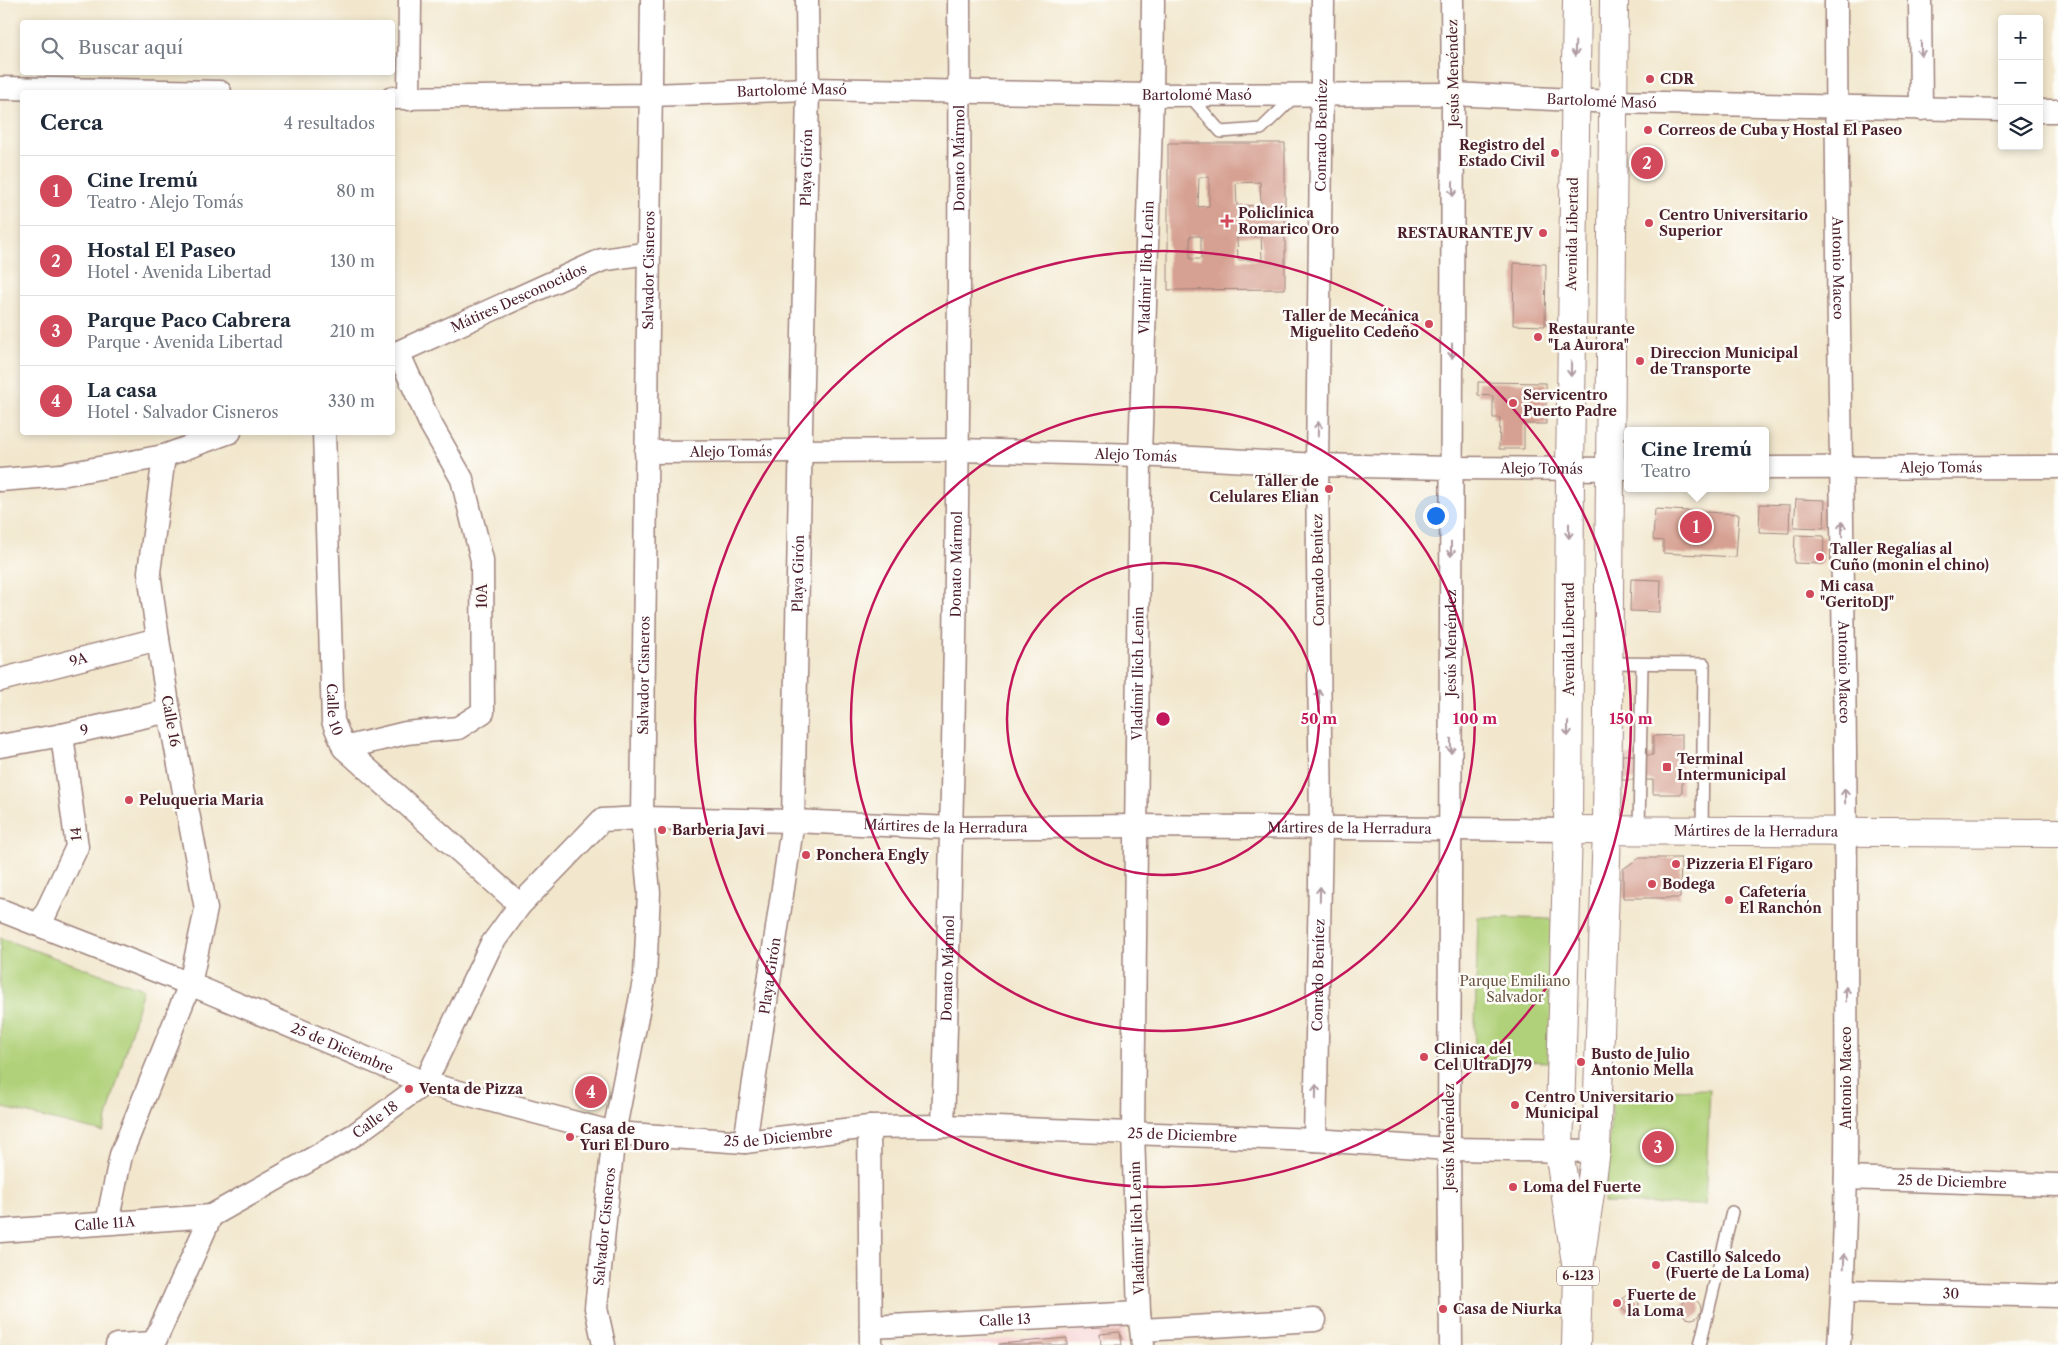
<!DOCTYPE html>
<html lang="es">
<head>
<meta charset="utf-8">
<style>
	body { margin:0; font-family:"Libre Caslon Text",serif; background:#f2f2f3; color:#1f2937 }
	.controls { position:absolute; right:15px; top:15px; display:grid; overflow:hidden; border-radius:5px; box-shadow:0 2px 8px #0003 }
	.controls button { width:45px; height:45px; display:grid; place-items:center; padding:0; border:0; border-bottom:1px solid #e0e1e3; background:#fff; color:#1f2937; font:25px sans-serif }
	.you { position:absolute; left:1435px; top:515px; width:18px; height:18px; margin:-12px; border:4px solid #fff; border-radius:50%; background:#1a73e8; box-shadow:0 0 0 8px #1a73e833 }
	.badge { display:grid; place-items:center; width:32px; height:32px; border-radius:50%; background:#d1495b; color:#fff; font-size:16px; font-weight:700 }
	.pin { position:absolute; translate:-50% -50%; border:2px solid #fff; box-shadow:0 1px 5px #0006 }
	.popup { position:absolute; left:1624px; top:427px; width:145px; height:65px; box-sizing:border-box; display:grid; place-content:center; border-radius:5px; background:#fff; filter:drop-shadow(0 1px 4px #0005); font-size:16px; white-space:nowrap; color:#747a83 }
	.popup b { font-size:19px; color:#1f2937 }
	.popup::after { content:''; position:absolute; left:50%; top:100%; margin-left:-10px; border:10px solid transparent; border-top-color:#fff }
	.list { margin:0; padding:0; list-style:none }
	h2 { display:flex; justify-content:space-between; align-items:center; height:65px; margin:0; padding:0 20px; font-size:21px }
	h2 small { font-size:16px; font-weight:400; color:#747a83 }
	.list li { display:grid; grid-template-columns:32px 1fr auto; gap:15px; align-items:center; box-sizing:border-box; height:70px; padding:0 20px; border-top:1px solid #e0e1e3 }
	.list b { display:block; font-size:19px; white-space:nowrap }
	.list p { margin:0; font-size:16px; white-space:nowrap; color:#747a83 }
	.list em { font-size:16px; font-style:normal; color:#747a83 }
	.icon { flex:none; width:28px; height:28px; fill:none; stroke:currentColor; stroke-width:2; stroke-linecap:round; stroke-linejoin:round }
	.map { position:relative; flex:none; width:2058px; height:1345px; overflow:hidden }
	.search { position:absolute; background:#fff; box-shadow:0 2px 8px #0003; left:20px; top:20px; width:375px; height:55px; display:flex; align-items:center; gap:12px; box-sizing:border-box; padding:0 18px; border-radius:5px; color:#747a83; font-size:19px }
	.panel { position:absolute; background:#fff; box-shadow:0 2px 8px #0003; left:20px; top:90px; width:375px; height:345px; border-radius:5px }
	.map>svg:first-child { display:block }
	.built { fill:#f7cfd2 }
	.green { fill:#b0d179; stroke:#7d7852 }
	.building { fill:#d6a092; fill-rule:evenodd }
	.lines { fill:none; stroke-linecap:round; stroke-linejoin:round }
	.service-casing { stroke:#9e837c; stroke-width:14 }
	.minor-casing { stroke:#9e837c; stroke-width:25 }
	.tertiary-casing { stroke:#9e837c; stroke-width:30 }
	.primary-casing { stroke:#9e837c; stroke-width:30 }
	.service { stroke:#fff; stroke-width:11 }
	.minor { stroke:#fff; stroke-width:22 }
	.tertiary { stroke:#fff; stroke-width:28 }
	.primary { stroke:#fff; stroke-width:28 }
	.oneway { stroke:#ae9aa0 }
	.ring { fill:none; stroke:#c2185b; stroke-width:2.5 }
	.poi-dot { fill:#d1495b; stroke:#fdfcf7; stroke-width:2 }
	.labels { text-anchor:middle; stroke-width:5; stroke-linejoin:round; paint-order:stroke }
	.shield { fill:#fdfcf7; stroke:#806168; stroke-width:1 }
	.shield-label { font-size:12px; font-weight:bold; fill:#4a1f2b }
	.street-label { font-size:14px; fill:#4a1f2b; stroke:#fdfcf7 }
	.poi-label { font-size:14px; font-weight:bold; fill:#4a1f2b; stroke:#fdfcf7; text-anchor:start }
	.park-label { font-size:14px; fill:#695442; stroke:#fdfcf7 }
	.centre { fill:#c2185b; stroke:#fdfcf7; stroke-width:2.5 }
	.ring-label { font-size:15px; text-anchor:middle; font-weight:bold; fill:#c2185b; stroke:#fdfcf7; stroke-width:5; stroke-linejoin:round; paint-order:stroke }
</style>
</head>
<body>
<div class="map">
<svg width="2058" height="1345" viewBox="0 0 2058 1345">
	<rect width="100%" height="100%" fill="#fdfcf7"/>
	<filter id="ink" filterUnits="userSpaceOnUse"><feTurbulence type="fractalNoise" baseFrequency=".02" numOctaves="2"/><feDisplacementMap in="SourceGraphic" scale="10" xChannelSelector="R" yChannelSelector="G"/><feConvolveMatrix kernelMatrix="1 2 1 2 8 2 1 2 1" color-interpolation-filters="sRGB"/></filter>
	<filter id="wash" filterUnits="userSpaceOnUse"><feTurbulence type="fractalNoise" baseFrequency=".0096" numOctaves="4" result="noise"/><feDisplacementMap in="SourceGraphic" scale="20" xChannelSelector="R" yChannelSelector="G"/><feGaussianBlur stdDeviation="1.12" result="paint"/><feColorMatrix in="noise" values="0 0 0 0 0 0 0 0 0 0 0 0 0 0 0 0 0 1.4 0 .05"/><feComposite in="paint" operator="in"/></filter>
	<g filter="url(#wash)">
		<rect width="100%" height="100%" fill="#f2e7cd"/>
		<!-- built -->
		<path class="built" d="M1124,1327L1126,1345H949Z"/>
		<!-- green -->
		<g class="green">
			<path d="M1478,917L1556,919L1553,1062L1474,1060Z"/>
			<path d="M0,938L143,989L103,1132L0,1107Z"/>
			<path d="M1710,1089L1705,1205L1604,1203L1613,1091Z"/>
		</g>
		<g id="blocks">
			<!-- building -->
			<g class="building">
				<path d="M1168,143H1285V289L1168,290ZM1199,177H1209V206L1198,207ZM1260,182L1261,205L1237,206L1236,183ZM1190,236H1201V259H1190ZM1261,236L1262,260H1238L1237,237Z"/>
				<path d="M1514,263L1546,264L1545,326L1513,325Z"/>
				<path d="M1478,382L1546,383V424H1524V449H1499L1500,418H1493V396L1478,395Z"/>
				<path d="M1796,499L1825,500L1824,528L1794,527Z"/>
				<path d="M1760,504L1790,505L1789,533L1759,532Z"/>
				<path d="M1655,509L1739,514L1736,557L1663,553V541L1653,540Z"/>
				<path d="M1795,535L1824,536L1823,564L1794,563Z"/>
				<path d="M1631,579L1661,580L1660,612L1630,611Z"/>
				<path d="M1682,735V794H1653V780H1622V755H1653V736Z"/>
				<path d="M1639,858H1681L1680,898H1623V869Z"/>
				<circle cx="1630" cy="1304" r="9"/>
				<circle cx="1691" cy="1309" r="10"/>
				<path d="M1120,1332L1122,1345H1101L1100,1334Z"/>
				<path d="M1067,1338V1345H999V1344Z"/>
			</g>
		</g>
	</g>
	<g filter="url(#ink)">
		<use href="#blocks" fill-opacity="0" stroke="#9e837c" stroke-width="1"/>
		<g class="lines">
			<!-- service casing -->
			<g class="service-casing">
				<g id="service">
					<path d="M1189,95L1221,132L1261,129L1295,96"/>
					<path d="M1608,663L1704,664L1702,831"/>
					<path d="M1639,830L1642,664"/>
					<path d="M1700,1345L1732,1212"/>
				</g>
			</g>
			<!-- minor casing -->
			<g class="minor-casing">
				<g id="minor">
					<path id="s1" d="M1836,0C1836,306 1846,613 1846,919C1846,1061 1849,1203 1839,1345"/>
					<path d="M1920,0L1921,109"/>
					<path d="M0,88L220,92"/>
					<path id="s2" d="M392,98L652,95L808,89L1152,95L1453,94L1613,102L2002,110"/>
					<path d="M409,99L410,0"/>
					<path d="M2039,111H2058"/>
					<path id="s3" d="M392,355L602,260L648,253"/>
					<path id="s4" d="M324,432L333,721L344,748L520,905"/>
					<path id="s5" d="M646,452L958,450L1140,455L1317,465L1451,468L1627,469"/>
					<path id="s6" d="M1765,468L2058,467"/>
					<path d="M0,480L61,475L164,456L230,432"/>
					<path id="s7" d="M0,680L158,639"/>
					<path id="s8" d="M0,746L62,735L169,711"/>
					<path d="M344,748L406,733L458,728L483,712L482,560L462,479L430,423L398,352"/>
					<path id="s9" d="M0,910L190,984L425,1083L614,1133L745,1142L869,1127L943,1126L1315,1140L1449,1149L1596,1151"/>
					<path d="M40,925L77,847L62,735"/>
					<path id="s10" d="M943,1126C955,751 961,375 959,0"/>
					<path d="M869,1127L871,1345"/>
					<path id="s11" d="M1315,1140L1321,829L1317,465L1323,0"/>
					<path id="s12" d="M745,1142L793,821L808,89L807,0"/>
					<path id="s13" d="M1846,1178L2058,1185"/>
					<path d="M107,1223L121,1155L190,984L206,909L169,711L158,639L149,572L164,456"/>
					<path id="s14" d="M0,1231L211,1216"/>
					<path id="s15" d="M1843,1291L2058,1296"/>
					<path id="s16" d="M871,1327L1139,1313"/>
					<path d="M1142,1330L1315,1320"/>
					<path d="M117,1345L154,1343"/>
					<path id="s17" d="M153,1345L211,1216L354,1135L425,1083L491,945L520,905L602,820L642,818L793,821L952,828L1137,826L1568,830"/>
					<path id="s18" d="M604,1345L596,1308L614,1133L645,976L649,893L642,818L652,0"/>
					<path id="s19" d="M1143,1345L1139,1313L1133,1133L1140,455L1152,95L1153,0"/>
					<path id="s20" d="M1451,1345L1449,1149L1453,94L1452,0"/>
				</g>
			</g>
			<!-- tertiary casing -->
			<g class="tertiary-casing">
				<g id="tertiary">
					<path id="s21" d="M1568,830L2058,833"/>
				</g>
			</g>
			<!-- primary casing -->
			<g class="primary-casing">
				<g id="primary">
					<path d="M1577,0L1570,469L1568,830L1559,1151L1578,1276L1596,1151L1607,830L1614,0"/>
					<path d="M1576,1345L1578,1276"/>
				</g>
			</g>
			<!-- service -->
			<use href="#service" class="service"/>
			<!-- minor -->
			<use href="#minor" class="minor"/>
			<!-- tertiary -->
			<use href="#tertiary" class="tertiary"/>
			<!-- primary -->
			<use href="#primary" class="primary"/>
		</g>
		<!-- one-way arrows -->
		<defs><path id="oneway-shaft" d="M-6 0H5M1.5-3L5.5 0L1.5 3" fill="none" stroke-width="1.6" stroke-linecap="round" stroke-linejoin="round" transform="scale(1.25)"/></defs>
		<g class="oneway">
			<use href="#oneway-shaft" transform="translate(1575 49) rotate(92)"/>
			<use href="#oneway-shaft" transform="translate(1921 49) rotate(90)"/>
			<use href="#oneway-shaft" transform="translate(1453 189) rotate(90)"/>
			<use href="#oneway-shaft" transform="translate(1452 351) rotate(90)"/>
			<use href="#oneway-shaft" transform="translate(1571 369) rotate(91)"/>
			<use href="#oneway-shaft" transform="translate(1318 429) rotate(-89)"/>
			<use href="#oneway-shaft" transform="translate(1842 529) rotate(-91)"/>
			<use href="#oneway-shaft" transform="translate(1569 531) rotate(90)"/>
			<use href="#oneway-shaft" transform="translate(1451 549) rotate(90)"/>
			<use href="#oneway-shaft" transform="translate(1319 697) rotate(-91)"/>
			<use href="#oneway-shaft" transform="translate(1568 729) rotate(90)"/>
			<use href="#oneway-shaft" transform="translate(1451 746) rotate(90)"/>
			<use href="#oneway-shaft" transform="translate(1845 796) rotate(-91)"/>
			<use href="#oneway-shaft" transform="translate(1320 894) rotate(-89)"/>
			<use href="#oneway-shaft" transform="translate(1846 994) rotate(-90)"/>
			<use href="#oneway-shaft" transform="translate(1316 1092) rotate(-89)"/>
			<use href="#oneway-shaft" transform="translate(1844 1261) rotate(-88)"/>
		</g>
	</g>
	<!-- distance rings -->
	<g class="ring">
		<circle cx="1163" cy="719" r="156"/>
		<circle cx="1163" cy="719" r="312"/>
		<circle cx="1163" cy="719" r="468"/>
	</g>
	<!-- markers -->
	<g class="poi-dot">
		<circle cx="1650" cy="79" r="5"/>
		<circle cx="1648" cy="130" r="5"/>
		<circle cx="1555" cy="153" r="5"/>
		<path d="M1224.5 213.5h5v5h5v5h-5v5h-5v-5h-5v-5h5z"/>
		<circle cx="1649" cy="223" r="5"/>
		<circle cx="1543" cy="233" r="5"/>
		<circle cx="1429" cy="324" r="5"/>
		<circle cx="1538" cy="337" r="5"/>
		<circle cx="1640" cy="361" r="5"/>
		<circle cx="1513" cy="403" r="5"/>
		<circle cx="1329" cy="489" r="5"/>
		<circle cx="1820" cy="557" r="5"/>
		<circle cx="1810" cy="594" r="5"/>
		<rect x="1662" y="762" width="10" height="10" rx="2.5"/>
		<circle cx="129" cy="800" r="5"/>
		<circle cx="662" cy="830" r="5"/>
		<circle cx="806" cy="855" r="5"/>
		<circle cx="1676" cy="864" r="5"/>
		<circle cx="1652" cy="884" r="5"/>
		<circle cx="1729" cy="900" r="5"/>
		<circle cx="1424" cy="1057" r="5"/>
		<circle cx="1581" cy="1062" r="5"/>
		<circle cx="409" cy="1089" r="5"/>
		<circle cx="1515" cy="1105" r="5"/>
		<circle cx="570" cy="1137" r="5"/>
		<circle cx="1513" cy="1187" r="5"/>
		<circle cx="1656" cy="1265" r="5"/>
		<circle cx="1617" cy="1303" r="5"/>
		<circle cx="1443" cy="1309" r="5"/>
	</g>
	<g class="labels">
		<!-- shield labels -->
		<rect class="shield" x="1557" y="1266.5" width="42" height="19" rx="4"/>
		<g class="shield-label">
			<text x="1578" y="1280">6-123</text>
		</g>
		<!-- street labels -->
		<g class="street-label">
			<text transform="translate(1453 73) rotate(-91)" y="5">Jesús Menéndez</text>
			<text dy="5" stroke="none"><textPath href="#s2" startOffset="400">Bartolomé Masó</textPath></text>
			<text dy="5" stroke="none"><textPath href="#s2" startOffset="805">Bartolomé Masó</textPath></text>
			<text dy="5" stroke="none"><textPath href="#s2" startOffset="1210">Bartolomé Masó</textPath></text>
			<text dy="5" stroke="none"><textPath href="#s11" startOffset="1005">Conrado Benítez</textPath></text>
			<text dy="5" stroke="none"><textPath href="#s10" startOffset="968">Donato Mármol</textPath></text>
			<text dy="5" stroke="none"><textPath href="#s12" startOffset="978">Playa Girón</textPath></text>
			<text transform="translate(1572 234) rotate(-89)" y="5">Avenida Libertad</text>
			<text dy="5" stroke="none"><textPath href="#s19" startOffset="1078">Vladímir Ilich Lenin</textPath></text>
			<text dy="5" stroke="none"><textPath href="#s1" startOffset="268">Antonio Maceo</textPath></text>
			<text dy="5" stroke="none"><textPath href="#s18" startOffset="1080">Salvador Cisneros</textPath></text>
			<text dy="5" stroke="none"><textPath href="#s3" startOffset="139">Mátires Desconocidos</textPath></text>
			<text dy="5" stroke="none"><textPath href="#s5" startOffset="85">Alejo Tomás</textPath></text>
			<text dy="5" stroke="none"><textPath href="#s5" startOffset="490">Alejo Tomás</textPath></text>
			<text dy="5" stroke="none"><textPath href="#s6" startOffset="176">Alejo Tomás</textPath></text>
			<text dy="5" stroke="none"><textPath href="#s5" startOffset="896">Alejo Tomás</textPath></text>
			<text dy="5" stroke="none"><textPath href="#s10" startOffset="562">Donato Mármol</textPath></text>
			<text transform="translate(1318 570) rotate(-91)" y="5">Conrado Benítez</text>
			<text dy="5" stroke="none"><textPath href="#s12" startOffset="572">Playa Girón</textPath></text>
			<text transform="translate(482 596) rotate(-90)" y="5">10A</text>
			<text transform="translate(1569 639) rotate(-90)" y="5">Avenida Libertad</text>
			<text dy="5" stroke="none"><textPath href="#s20" startOffset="702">Jesús Menéndez</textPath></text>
			<text dy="5" stroke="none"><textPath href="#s7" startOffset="81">9A</textPath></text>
			<text dy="5" stroke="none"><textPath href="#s19" startOffset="672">Vladímir Ilich Lenin</textPath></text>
			<text dy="5" stroke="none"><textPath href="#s1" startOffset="672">Antonio Maceo</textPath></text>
			<text dy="5" stroke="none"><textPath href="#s18" startOffset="675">Salvador Cisneros</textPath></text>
			<text dy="5" stroke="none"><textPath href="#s4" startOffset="278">Calle 10</textPath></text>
			<text transform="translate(171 721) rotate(80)" y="5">Calle 16</text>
			<text dy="5" stroke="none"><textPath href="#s8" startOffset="86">9</textPath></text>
			<text dy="5" stroke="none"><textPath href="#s17" startOffset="1058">Mártires de la Herradura</textPath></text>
			<text dy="5" stroke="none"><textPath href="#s17" startOffset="1462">Mártires de la Herradura</textPath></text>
			<text dy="5" stroke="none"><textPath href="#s21" startOffset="188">Mártires de la Herradura</textPath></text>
			<text transform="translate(76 834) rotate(-95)" y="5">14</text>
			<text dy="5" stroke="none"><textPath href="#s10" startOffset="158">Donato Mármol</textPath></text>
			<text dy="5" stroke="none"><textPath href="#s11" startOffset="165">Conrado Benítez</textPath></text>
			<text dy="5" stroke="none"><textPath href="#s12" startOffset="168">Playa Girón</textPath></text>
			<text dy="5" stroke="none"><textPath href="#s9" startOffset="369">25 de Diciembre</textPath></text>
			<text transform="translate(1846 1078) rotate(-90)" y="5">Antonio Maceo</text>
			<text dy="5" stroke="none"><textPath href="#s17" startOffset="332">Calle 18</textPath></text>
			<text dy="5" stroke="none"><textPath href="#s9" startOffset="819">25 de Diciembre</textPath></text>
			<text dy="5" stroke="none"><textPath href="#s9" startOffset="1224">25 de Diciembre</textPath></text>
			<text transform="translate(1449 1137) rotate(-90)" y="5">Jesús Menéndez</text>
			<text dy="5" stroke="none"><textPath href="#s13" startOffset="106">25 de Diciembre</textPath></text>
			<text dy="5" stroke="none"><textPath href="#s14" startOffset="105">Calle 11A</textPath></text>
			<text dy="5" stroke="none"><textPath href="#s18" startOffset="120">Salvador Cisneros</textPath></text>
			<text transform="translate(1137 1228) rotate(-92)" y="5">Vladímir Ilich Lenin</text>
			<text dy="5" stroke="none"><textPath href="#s15" startOffset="108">30</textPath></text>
			<text dy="5" stroke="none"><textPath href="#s16" startOffset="134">Calle 13</textPath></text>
		</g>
		<!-- poi labels -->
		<g class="poi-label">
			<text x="1660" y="84">CDR</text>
			<text x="1658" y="135">Correos de Cuba y Hostal El Paseo</text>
			<text x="1545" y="150" text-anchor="end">Registro del<tspan x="1545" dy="16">Estado Civil</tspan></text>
			<text x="1238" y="218">Policlínica<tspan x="1238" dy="16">Romarico Oro</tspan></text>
			<text x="1659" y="220">Centro Universitario<tspan x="1659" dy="16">Superior</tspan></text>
			<text x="1533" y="238" text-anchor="end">RESTAURANTE JV</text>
			<text x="1419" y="321" text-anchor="end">Taller de Mecánica<tspan x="1419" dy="16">Miguelito Cedeño</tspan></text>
			<text x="1548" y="334">Restaurante<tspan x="1548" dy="16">"La Aurora"</tspan></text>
			<text x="1650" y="358">Direccion Municipal<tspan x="1650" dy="16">de Transporte</tspan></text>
			<text x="1523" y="400">Servicentro<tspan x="1523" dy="16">Puerto Padre</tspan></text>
			<text x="1319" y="486" text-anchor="end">Taller de<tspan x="1319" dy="16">Celulares Elian</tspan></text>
			<text x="1830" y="554">Taller Regalías al<tspan x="1830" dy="16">Cuño (monin el chino)</tspan></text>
			<text x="1820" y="591">Mi casa<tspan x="1820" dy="16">"GeritoDJ"</tspan></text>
			<text x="1677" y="764">Terminal<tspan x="1677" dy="16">Intermunicipal</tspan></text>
			<text x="139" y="805">Peluqueria Maria</text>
			<text x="672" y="835">Barberia Javi</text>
			<text x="816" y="860">Ponchera Engly</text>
			<text x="1686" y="869">Pizzeria El Fígaro</text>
			<text x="1662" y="889">Bodega</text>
			<text x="1739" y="897">Cafetería<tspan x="1739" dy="16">El Ranchón</tspan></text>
			<text x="1434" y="1054">Clinica del<tspan x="1434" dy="16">Cel UltraDJ79</tspan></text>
			<text x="1591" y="1059">Busto de Julio<tspan x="1591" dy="16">Antonio Mella</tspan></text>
			<text x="419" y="1094">Venta de Pizza</text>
			<text x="1525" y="1102">Centro Universitario<tspan x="1525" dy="16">Municipal</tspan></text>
			<text x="580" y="1134">Casa de<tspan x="580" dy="16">Yuri El Duro</tspan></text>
			<text x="1523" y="1192">Loma del Fuerte</text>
			<text x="1666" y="1262">Castillo Salcedo<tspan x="1666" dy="16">(Fuerte de La Loma)</tspan></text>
			<text x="1627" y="1300">Fuerte de<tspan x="1627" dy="16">la Loma</tspan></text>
			<text x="1453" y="1314">Casa de Niurka</text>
		</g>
		<!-- park labels -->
		<g class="park-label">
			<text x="1515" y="986">Parque Emiliano<tspan x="1515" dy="16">Salvador</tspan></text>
		</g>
	</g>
	<circle cx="1163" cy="719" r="8" class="centre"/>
	<g class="ring-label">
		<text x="1319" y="724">50 m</text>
		<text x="1475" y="724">100 m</text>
		<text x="1631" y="724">150 m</text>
	</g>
</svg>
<div class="controls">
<button>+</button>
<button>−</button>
<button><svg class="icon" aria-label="layers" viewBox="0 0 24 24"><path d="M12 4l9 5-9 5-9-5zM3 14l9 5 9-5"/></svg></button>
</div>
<div class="you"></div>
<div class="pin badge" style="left:1696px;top:527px">1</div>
<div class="popup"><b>Cine Iremú</b>Teatro</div>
<div class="pin badge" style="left:1647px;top:163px">2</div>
<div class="pin badge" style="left:1658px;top:1147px">3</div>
<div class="pin badge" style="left:591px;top:1092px">4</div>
<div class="search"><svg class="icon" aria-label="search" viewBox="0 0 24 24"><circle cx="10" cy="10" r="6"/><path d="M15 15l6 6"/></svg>Buscar aquí</div>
<section class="panel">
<h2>Cerca<small>4 resultados</small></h2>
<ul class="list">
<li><span class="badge">1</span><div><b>Cine Iremú</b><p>Teatro · Alejo Tomás</p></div><em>80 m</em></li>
<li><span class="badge">2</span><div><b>Hostal El Paseo</b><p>Hotel · Avenida Libertad</p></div><em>130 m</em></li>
<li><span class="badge">3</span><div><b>Parque Paco Cabrera</b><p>Parque · Avenida Libertad</p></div><em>210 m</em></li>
<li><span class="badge">4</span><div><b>La casa</b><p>Hotel · Salvador Cisneros</p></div><em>330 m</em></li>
</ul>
</section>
</div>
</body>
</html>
